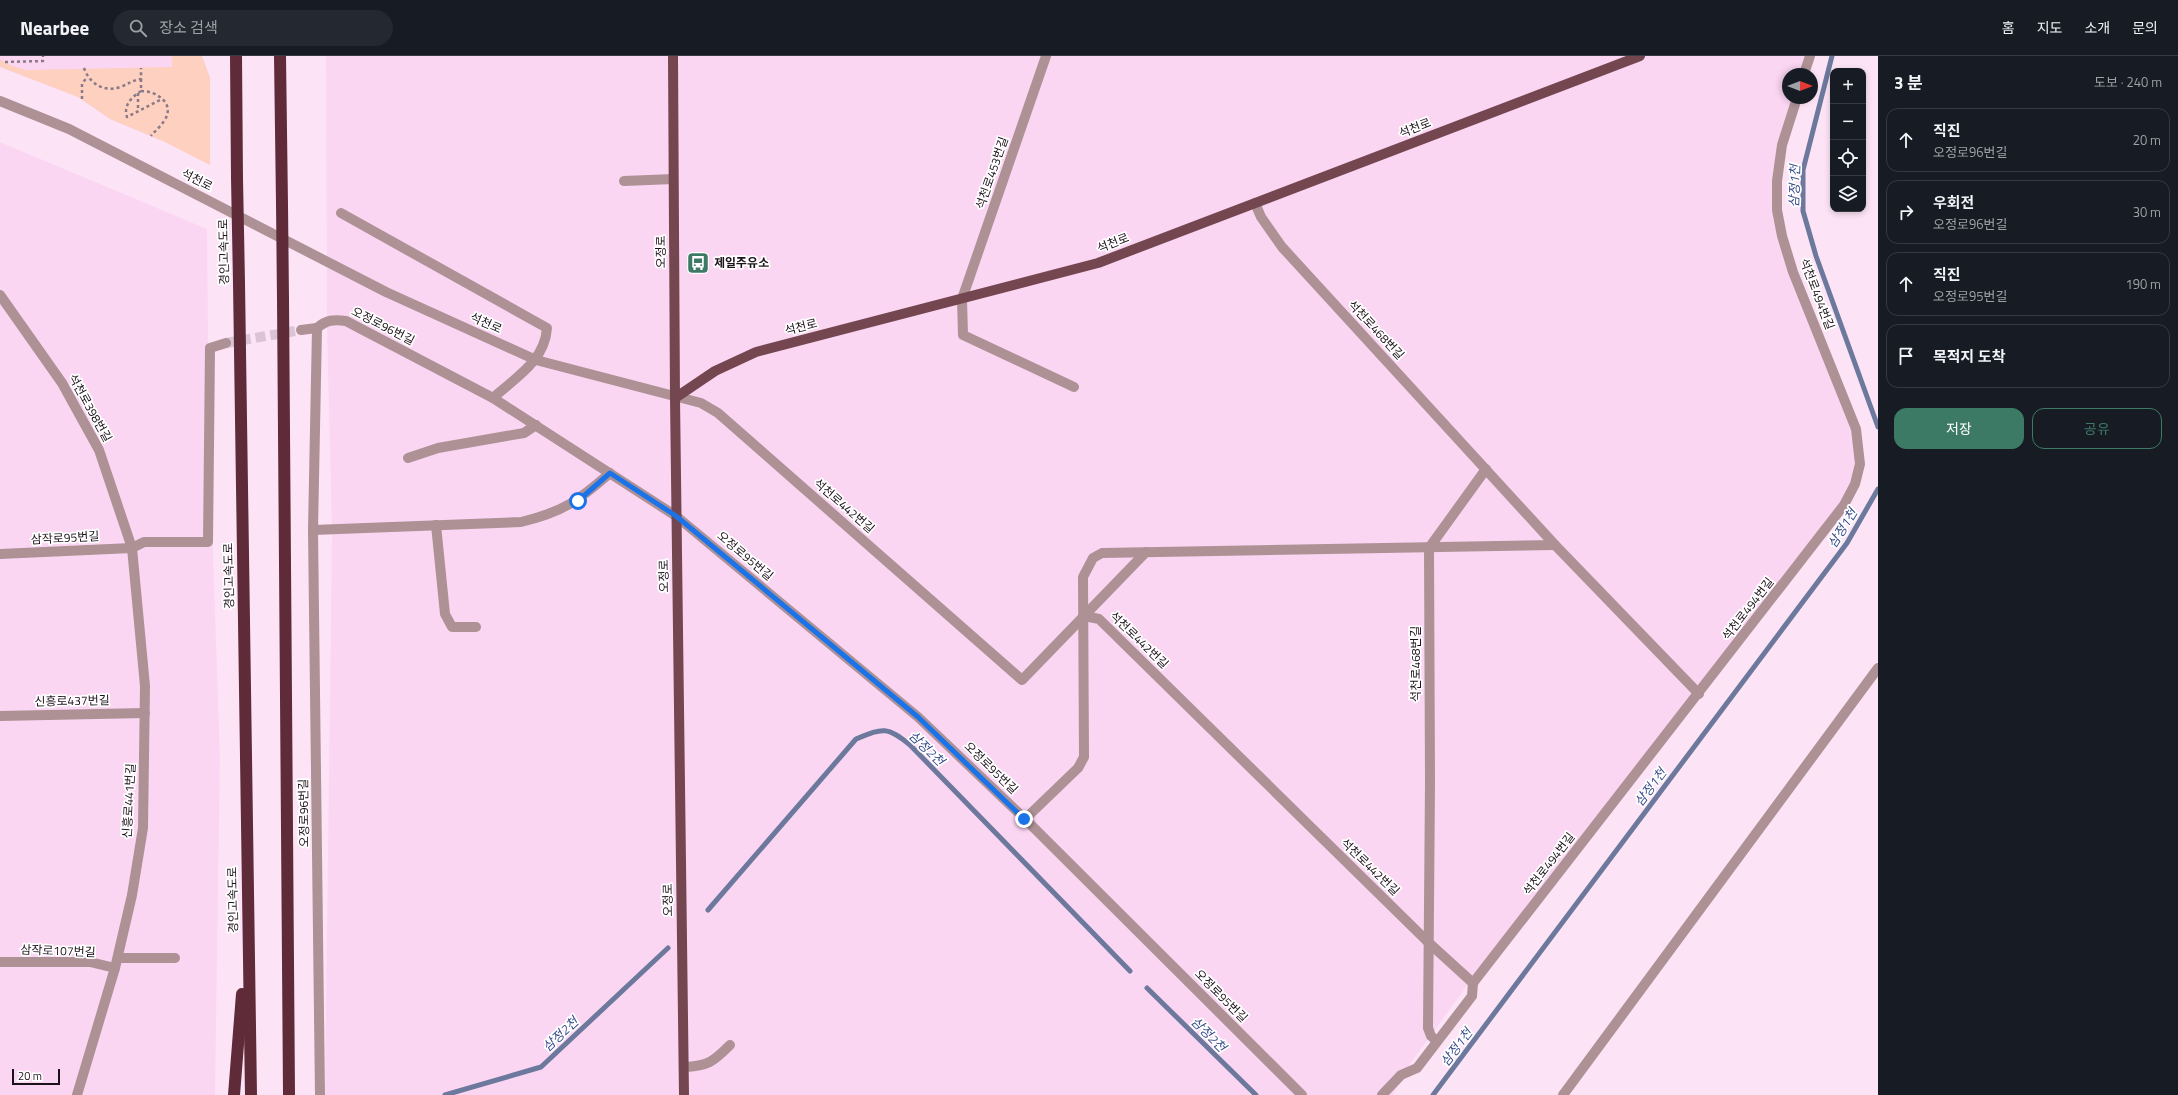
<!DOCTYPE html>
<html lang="ko">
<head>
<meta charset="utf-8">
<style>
	body { margin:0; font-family:"Titillium Web","Noto Sans KR",sans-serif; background:#242831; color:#f1f3f6 }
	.controls { position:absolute; right:12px; top:12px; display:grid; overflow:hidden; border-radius:8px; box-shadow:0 2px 6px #0003 }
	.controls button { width:36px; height:36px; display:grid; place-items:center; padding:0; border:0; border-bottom:1px solid #363941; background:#171b24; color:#f1f3f6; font:20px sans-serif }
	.compass { position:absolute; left:1782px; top:12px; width:36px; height:36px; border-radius:50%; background:#171b24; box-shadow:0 2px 6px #0003; rotate:90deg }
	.scale { position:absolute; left:12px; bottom:10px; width:48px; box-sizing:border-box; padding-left:4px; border:2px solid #1c121a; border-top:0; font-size:11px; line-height:14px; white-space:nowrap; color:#1c121a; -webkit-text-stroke:3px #fff; paint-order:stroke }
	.stop { position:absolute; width:12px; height:12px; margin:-9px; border:3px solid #1a73e8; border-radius:50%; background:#fff }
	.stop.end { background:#1a73e8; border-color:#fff; box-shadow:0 1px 4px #0008 }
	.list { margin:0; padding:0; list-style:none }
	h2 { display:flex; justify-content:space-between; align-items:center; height:52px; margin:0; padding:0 16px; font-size:17px }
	h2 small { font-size:13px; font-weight:400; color:#9ea1a6 }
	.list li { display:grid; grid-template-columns:26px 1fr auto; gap:12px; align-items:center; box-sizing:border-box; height:64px; margin:0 8px 8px; padding:0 8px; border:1px solid #363941; border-radius:12px }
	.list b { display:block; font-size:15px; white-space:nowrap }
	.list p { margin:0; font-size:13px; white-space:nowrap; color:#9ea1a6 }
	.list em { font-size:13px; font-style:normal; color:#9ea1a6 }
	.actions { display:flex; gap:8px; padding:12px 16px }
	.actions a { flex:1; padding:9px 0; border:1px solid #3d7a65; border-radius:12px; text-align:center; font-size:14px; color:#3d7a65 }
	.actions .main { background:#3d7a65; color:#fff }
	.icon { flex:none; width:22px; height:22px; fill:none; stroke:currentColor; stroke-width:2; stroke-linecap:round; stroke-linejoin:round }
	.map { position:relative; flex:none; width:1878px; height:1039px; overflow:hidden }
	header { display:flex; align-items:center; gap:24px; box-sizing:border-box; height:56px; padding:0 20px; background:#171b24; border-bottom:1px solid #363941 }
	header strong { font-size:19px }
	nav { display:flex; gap:22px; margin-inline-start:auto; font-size:14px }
	.search { width:280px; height:36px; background:#242831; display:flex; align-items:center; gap:10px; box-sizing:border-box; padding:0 14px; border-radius:22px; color:#9ea1a6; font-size:15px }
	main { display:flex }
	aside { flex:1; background:#171b24 }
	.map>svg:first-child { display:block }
	.built { fill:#fbd6f3 }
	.green { fill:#fdd0c0 }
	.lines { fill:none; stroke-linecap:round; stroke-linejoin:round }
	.stream { stroke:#6d789d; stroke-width:5 }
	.minor-tunnel { stroke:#dac4d5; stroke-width:10; stroke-dasharray:10 5; stroke-linecap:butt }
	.path { stroke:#8a7986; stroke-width:2.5; stroke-dasharray:3 3; stroke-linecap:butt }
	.minor { stroke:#ad9195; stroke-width:10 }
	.major { stroke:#744650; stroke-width:10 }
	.highway { stroke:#5f2b38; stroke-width:12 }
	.highway-bridge { stroke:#5f2b38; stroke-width:12 }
	.route { stroke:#1a73e8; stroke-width:5 }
	.labels { text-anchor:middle; stroke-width:3.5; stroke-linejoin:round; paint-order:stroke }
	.street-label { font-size:12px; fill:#1c121a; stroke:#fff }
	.poi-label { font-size:12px; font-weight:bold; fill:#1c121a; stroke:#fff; text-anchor:start }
	.water-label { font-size:13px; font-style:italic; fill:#374c8a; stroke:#fff }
</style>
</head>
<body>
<header>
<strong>Nearbee</strong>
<div class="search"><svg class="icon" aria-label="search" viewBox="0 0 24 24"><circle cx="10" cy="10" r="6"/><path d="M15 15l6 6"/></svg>장소 검색</div>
<nav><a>홈</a><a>지도</a><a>소개</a><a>문의</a></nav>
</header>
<main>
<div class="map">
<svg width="1878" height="1039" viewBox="0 0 1878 1039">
	<rect width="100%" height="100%" fill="#fce4f6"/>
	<!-- built -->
	<g class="built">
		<path d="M0,0H202L210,22V109L165,86L110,63L78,41L0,11Z"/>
		<path d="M326,0H1806L1803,18H1788V42H1797L1781,100L1777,154L1786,194L1856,373L1860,408L1844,449L1466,931L1410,1008L1393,1039H325L332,477L327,272Z"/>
		<path d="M0,86L207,173L209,380L220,701L215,1039H0Z"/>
	</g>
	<!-- green -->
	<path class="green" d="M172,0H202L210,22V109L165,86L110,63L78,41L0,11V3L10,9L26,14L172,11Z"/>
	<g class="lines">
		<!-- stream -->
		<g class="stream">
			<path d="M1832,0L1803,114V155L1816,200L1878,371"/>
			<path d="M708,854L856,683C883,672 887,670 910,689L1130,915"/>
			<path d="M1147,932L1256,1039"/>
			<path d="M445,1039L541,1011L668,892"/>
			<path d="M1433,1039L1847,487L1878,433"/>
		</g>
		<!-- minor-tunnel -->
		<path class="minor-tunnel" d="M226,287L301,274"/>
		<!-- path -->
		<g class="path">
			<path d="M5,6L43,5V0"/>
			<path d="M84,12C89,27 104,37 120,31C128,28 133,24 141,23V12"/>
			<path d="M141,23V35C157,35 176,48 164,65C161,70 155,75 151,80"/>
			<path d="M141,35C132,41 123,49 127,61L162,43"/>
			<path d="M138,37V55"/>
			<path d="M82,43V28L87,21"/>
		</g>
		<!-- minor -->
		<g class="minor">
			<path d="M1046,0L962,243L963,279L1074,331"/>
			<path d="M1804,18L1810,0"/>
			<path d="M0,45L69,73L386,236L536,304L701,347L718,357L1022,624L1146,496"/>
			<path d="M624,125L673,123"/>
			<path d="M1255,147L1261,161L1282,191L1555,489L1699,638"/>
			<path d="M341,157L547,272C545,305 515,322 493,342"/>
			<path d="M0,239L62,327L99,394L132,492L145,630L143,772L132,839L115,912L77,1039"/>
			<path d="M301,274L317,272"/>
			<path d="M408,402L438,392L524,377L536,369"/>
			<path d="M436,469L445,558L452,571H476"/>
			<path d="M313,474L521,466C563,456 578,445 610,417"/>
			<path d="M0,498L132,492L144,486H208L210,292L226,287"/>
			<path d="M1084,560L1099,563L1429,887L1473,927"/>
			<path d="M0,660L145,657"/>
			<path d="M1025,763L1078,712L1084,701L1083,521L1093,502L1102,497L1555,489"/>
			<path d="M118,902H175"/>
			<path d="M0,906H90L115,912"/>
			<path d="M1437,985L1431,980L1428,972L1430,726L1429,492L1486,413"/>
			<path d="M684,1011C708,1010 713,1006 730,989"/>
			<path d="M320,1039L313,474L317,272C326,264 334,263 346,265L493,342L676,460L918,661L1025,763L1302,1039"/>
			<path d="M1382,1039L1401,1019L1417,1012L1472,940L1473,927L1844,449L1855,428L1860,408L1856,373L1793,216L1782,180L1777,154V125L1782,89L1797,42"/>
			<path d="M1563,1039L1878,612"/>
		</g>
		<!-- major -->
		<g class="major">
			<path d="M673,0L675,342L684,1039"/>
			<path d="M675,342L715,315L756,296L1098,207L1640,0"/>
		</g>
		<!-- highway -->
		<g class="highway">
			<path d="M236,0L237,122"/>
			<path d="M280,0L282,148"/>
			<path d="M239,227L251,1039"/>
			<path d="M283,243L289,1039"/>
			<path d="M234,1039L242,938"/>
		</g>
		<!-- highway-bridge -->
		<g class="highway-bridge">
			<path d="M237,122L239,227"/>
			<path d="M282,148L283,243"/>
		</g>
	</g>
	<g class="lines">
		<!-- route -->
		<path class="route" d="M578,445L610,417L676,460L918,661L1024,763"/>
	</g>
	<!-- icons -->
	<defs>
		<g id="bus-square" transform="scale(1.15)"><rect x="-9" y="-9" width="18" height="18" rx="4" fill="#3d7a65" stroke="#fff"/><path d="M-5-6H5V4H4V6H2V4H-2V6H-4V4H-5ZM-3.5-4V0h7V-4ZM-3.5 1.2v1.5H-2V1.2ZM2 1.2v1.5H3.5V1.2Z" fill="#fff"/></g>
	</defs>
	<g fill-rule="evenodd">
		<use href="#bus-square" x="698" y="207"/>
	</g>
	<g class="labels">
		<!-- street labels -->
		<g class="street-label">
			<text transform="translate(1415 72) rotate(-21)" y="4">석천로</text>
			<text transform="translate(992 117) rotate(-71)" y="4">석천로453번길</text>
			<text transform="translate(197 124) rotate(27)" y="4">석천로</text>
			<text transform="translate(1113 187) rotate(-21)" y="4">석천로</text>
			<text transform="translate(224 196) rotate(-91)" y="4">경인고속도로</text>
			<text transform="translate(661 196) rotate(-90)" y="4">오정로</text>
			<text transform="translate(1817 238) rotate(69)" y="4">석천로494번길</text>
			<text transform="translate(486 267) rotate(24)" y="4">석천로</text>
			<text transform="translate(383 270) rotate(27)" y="4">오정로96번길</text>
			<text transform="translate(801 271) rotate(-14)" y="4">석천로</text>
			<text transform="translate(1376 274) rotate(47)" y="4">석천로468번길</text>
			<text transform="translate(90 352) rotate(61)" y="4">석천로398번길</text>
			<text transform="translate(844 450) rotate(41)" y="4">석천로442번길</text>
			<text transform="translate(65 482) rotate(-3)" y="4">삼작로95번길</text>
			<text transform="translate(745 500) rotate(40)" y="4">오정로95번길</text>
			<text transform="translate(229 520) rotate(-91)" y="4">경인고속도로</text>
			<text transform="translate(664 520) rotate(-91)" y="4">오정로</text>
			<text transform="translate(1748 553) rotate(-52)" y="4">석천로494번길</text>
			<text transform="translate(1139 584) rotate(44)" y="4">석천로442번길</text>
			<text transform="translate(1416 608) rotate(-90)" y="4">석천로468번길</text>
			<text transform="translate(72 645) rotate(-1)" y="4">신흥로437번길</text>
			<text transform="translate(991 712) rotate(44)" y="4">오정로95번길</text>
			<text transform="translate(129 745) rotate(-87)" y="4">신흥로441번길</text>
			<text transform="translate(304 757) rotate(-91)" y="4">오정로96번길</text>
			<text transform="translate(1549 808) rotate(-52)" y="4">석천로494번길</text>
			<text transform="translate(1370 811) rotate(44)" y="4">석천로442번길</text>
			<text transform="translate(233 844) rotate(-91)" y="4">경인고속도로</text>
			<text transform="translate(668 844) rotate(-91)" y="4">오정로</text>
			<text transform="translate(58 895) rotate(2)" y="4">삼작로107번길</text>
			<text transform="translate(1221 940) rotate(45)" y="4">오정로95번길</text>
		</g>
		<!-- poi labels -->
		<g class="poi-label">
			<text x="714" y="211">제일주유소</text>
		</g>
		<!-- water labels -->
		<g class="water-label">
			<text transform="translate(1794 130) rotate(-88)" y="5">삼정1천</text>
			<text transform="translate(1842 472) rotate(-58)" y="5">삼정1천</text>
			<text transform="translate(927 692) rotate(44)" y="5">삼정2천</text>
			<text transform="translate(1650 731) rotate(-53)" y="5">삼정1천</text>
			<text transform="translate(560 978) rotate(-43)" y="5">삼정2천</text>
			<text transform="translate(1209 978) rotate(45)" y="5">삼정2천</text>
			<text transform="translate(1456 991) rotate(-53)" y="5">삼정1천</text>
		</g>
	</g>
</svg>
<div class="controls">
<button>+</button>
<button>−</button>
<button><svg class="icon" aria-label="locate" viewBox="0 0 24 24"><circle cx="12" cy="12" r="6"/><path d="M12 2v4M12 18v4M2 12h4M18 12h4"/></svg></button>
<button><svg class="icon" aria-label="layers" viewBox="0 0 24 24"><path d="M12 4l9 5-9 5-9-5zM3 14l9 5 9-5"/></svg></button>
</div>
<svg class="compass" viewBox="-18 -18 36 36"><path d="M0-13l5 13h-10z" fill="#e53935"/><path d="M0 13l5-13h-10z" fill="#9ea1a6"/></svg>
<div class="scale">20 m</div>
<div class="stop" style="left:578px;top:445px"></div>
<div class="stop end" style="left:1024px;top:763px"></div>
</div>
<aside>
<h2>3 분<small>도보 · 240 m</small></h2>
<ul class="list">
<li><svg class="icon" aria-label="ahead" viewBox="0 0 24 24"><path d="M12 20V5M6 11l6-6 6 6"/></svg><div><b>직진</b><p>오정로96번길</p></div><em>20 m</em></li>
<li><svg class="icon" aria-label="right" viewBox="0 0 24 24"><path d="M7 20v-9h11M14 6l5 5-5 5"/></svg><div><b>우회전</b><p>오정로96번길</p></div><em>30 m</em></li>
<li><svg class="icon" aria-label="ahead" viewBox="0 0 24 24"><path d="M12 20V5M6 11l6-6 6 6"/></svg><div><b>직진</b><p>오정로95번길</p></div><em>190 m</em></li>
<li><svg class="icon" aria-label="arrive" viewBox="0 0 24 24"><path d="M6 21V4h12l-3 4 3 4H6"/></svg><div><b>목적지 도착</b></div></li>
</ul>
<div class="actions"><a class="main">저장</a><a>공유</a></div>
</aside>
</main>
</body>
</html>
